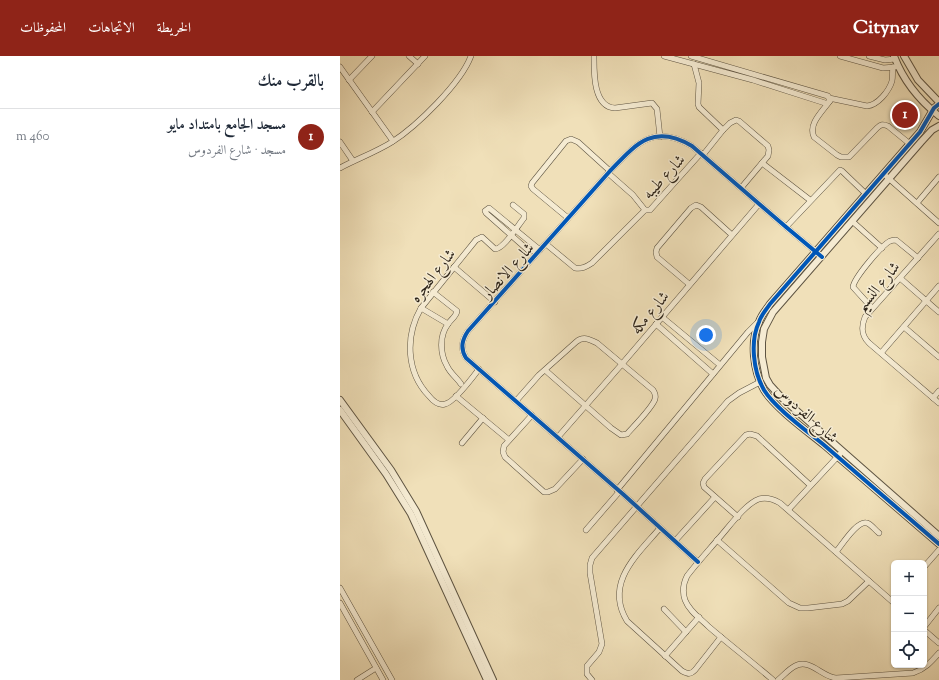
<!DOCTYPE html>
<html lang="ar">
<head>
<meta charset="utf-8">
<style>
	body { margin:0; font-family:"Sorts Mill Goudy",Amiri,serif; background:#f2f2f3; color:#1f2937; direction:rtl }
	.controls { position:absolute; right:12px; bottom:12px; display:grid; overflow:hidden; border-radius:6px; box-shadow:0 1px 3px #0004 }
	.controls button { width:36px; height:36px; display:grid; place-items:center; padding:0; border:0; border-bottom:1px solid #e0e1e3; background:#fff; color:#1f2937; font:20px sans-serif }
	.you { position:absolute; left:366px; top:279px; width:14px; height:14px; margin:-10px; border:3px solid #fff; border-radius:50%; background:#1a73e8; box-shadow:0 0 0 6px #1a73e833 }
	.badge { display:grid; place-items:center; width:26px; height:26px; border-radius:50%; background:#8f2418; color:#fff; font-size:13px; font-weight:700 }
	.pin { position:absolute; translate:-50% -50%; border:2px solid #fff; box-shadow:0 1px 4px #0006 }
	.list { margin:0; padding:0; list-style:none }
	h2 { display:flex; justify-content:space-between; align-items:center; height:52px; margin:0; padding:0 16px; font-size:17px }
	h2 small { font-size:13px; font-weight:400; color:#747a83 }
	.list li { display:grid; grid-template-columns:26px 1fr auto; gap:12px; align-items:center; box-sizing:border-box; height:56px; padding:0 16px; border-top:1px solid #e0e1e3 }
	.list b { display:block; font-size:15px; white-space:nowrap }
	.list p { margin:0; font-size:13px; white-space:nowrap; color:#747a83 }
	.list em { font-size:13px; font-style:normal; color:#747a83 }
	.icon { flex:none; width:22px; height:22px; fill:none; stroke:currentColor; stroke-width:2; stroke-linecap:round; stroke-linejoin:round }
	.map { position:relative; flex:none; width:599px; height:624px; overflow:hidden; direction:ltr }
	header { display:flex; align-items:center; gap:24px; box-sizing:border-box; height:56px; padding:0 20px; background:#8f2418; color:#fff }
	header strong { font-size:19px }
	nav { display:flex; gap:22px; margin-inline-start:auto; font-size:14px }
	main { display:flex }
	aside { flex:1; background:#fff }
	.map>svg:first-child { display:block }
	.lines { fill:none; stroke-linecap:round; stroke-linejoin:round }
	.minor-casing { stroke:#5e5442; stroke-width:6 }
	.tertiary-casing { stroke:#5e5442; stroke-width:8 }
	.minor { stroke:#f5ebd2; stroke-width:5 }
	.tertiary { stroke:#f5ebd2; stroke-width:6 }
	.cycleway-casing { stroke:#f5ebd2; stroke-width:6 }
	.cycleway { stroke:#0057b8; stroke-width:4 }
	.labels { text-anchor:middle; stroke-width:3; stroke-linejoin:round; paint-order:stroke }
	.street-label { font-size:16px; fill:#2e251a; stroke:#f5ebd2 }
</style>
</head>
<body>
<header>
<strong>Citynav</strong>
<nav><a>الخريطة</a><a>الاتجاهات</a><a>المحفوظات</a></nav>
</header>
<main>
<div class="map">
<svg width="599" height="624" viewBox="0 0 599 624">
	<rect width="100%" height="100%" fill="#f0e0b9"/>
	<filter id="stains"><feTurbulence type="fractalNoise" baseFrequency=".005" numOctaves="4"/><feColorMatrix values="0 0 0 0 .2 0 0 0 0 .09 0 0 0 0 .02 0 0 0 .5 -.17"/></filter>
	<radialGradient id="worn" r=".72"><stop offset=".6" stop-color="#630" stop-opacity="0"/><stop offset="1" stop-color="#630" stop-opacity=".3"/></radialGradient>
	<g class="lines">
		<!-- minor casing -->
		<g class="minor-casing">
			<g id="minor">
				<path d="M69,0L78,8"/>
				<path d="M254,0C254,16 253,51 275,52L312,47L317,53L320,81"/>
				<path d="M324,0L413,24L485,47H487L490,45L488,40L351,0"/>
				<path d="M500,0L543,12L555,11"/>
				<path d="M529,0L545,4L555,3"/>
				<path d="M354,8L359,27L358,48L359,51L383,74"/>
				<path d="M0,11L53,85"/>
				<path d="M9,24L32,0"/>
				<path d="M489,42L527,50C538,49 549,35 552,25C553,20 552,16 553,11"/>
				<path d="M489,46C482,56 468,68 474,81L497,99L501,101H509L537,72C541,68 543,68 548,70L570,88"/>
				<path d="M32,56L85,0"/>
				<path d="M0,86L13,105"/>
				<path d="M363,99L383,74L390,67L396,64L399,65L428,90L429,94L428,100L401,132"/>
				<path d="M422,107L470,144"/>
				<path d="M0,112C17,103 36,96 52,86C77,70 121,27 131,0"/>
				<path d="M268,117L293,139L305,154H310L361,97"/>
				<path d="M546,120L599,167"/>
				<path d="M577,147L599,121"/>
				<path d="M228,162L193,133L191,130L192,127L226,85L231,83L238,86L270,115"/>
				<path d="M512,165L542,192"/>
				<path d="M446,171L500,114L502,115L526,138"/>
				<path d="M599,178L525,261C521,271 521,279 529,287L599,347"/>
				<path d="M206,188L235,212C242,213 246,211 252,207L305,154"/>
				<path d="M198,192L193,195H189L146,157L145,155L149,152L200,194"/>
				<path d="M114,211L155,246"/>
				<path d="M560,222L599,256"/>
				<path d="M349,228L317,201L316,196L317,192L351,152L356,149L361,151L392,179"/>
				<path d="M93,236L117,255C116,261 111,263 108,268C99,280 100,298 107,310C110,317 117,322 121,328"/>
				<path d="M81,252L108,268"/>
				<path d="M532,252L513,231C514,222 541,190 550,185C553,184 553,184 556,184L578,202"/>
				<path d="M322,261L380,309"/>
				<path d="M316,268L373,318"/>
				<path d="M564,271L599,301"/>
				<path d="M541,297L599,230"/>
				<path d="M139,313C133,321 113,347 105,348C98,350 93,345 89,340C66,316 65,280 81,252L136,184L142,181L155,193C164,193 178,169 184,162V158L173,149"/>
				<path d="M116,340L169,384"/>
				<path d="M593,342L599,335"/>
				<path d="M176,345L199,319L236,286C243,280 249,283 257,287L313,334C315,337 316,340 315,343C313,351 293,371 287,378L281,379L271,372L205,314"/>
				<path d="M192,359L164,390L163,396L165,401L204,436H208L215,433L243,403"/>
				<path d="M218,381L282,308L419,148"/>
				<path d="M122,387L143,362"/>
				<path d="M277,434L408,276L419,265"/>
				<path d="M449,453L500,398"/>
				<path d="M398,461L364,431L363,427L365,423L406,379L410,378L417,380L470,429"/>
				<path d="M320,472C297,499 264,527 287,565L342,615C348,618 350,619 355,614L381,581"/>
				<path d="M246,474L279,436"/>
				<path d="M377,484L449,547L460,552H468L502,548L508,545L529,525"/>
				<path d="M335,485L375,441"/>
				<path d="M496,496C502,489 517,464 527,467C531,468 535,474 539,477"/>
				<path d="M358,506L284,439L126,302C120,292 122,284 128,275L270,115C296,88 313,67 352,90L446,171L482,201"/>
				<path d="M584,511L599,494"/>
				<path d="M0,532L52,624"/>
				<path d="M0,547L43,624"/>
				<path d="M324,553L346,576"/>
				<path d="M584,571L599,552"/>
				<path d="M584,574L599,587"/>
				<path d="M325,600L359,561"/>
				<path d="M17,624L36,612"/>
				<path d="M252,624L247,618V610L259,596L262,588L250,517V509L252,502L388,345L399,337L420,326"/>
				<path d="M433,624C412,606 390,589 369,571C361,563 349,555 345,544C342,535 343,528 347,520C357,507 368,495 379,482C389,471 405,448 419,443C427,441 433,443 440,447L554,547"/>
				<path d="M438,624C444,619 449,613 455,610C470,602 482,621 496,622L573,617C585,613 591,606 599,597"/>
			</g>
		</g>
		<!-- tertiary casing -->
		<g class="tertiary-casing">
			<g id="tertiary">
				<path d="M554,0C563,24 579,44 599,60"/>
				<path d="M564,0L578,24L599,46"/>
				<path d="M599,48L594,52L580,76L430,248C426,254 421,259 419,266C410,285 413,315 424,334C435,352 467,375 484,389C522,422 561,455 599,488"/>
				<path d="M599,70L592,74L581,86L433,256L424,273L422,286V301L426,322L430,329L441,341L599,480"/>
				<path d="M0,344L51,414L76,455L153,624"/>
				<path d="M0,354L46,418L71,458L147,624"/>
			</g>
		</g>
		<!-- minor -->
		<use href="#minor" class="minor"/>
		<!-- tertiary -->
		<use href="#tertiary" class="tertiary"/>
		<!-- cycleway casing -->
		<g class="cycleway-casing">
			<g id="cycleway">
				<path d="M599,48L594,52L580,76L430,248C426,254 421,259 419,266C410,285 413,315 424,334C435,352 467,375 484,389C522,422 561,455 599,488"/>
				<path d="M358,506L284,439L126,302C120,292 122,284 128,275L270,115C296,88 313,67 352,90L446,171L482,201"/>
			</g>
		</g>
		<!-- cycleway -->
		<use href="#cycleway" class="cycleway"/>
	</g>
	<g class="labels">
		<!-- street labels -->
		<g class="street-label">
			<text transform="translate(323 120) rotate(-47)" y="6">شارع طيبه</text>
			<text transform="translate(167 214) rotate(-48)" y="6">شارع الانصار</text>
			<text transform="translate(92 219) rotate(-52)" y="6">شارع الهجره</text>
			<text transform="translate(537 230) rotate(-50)" y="6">شارع النسيم</text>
			<text transform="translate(309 256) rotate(-50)" y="6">شارع مكه</text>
			<text transform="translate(467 357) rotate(42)" y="6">شارع الفردوس</text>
		</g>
	</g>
	<rect width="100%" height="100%" filter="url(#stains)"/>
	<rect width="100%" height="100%" fill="url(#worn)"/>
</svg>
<div class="controls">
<button>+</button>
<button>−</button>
<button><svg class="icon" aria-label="locate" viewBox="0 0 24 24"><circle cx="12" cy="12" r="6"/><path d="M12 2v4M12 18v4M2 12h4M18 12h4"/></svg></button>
</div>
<div class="you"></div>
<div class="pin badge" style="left:565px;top:59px">1</div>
</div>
<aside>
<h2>بالقرب منك<small></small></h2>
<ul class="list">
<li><span class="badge">1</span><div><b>مسجد الجامع بامتداد مايو</b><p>مسجد · شارع الفردوس</p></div><em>460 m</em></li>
</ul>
</aside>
</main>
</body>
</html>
